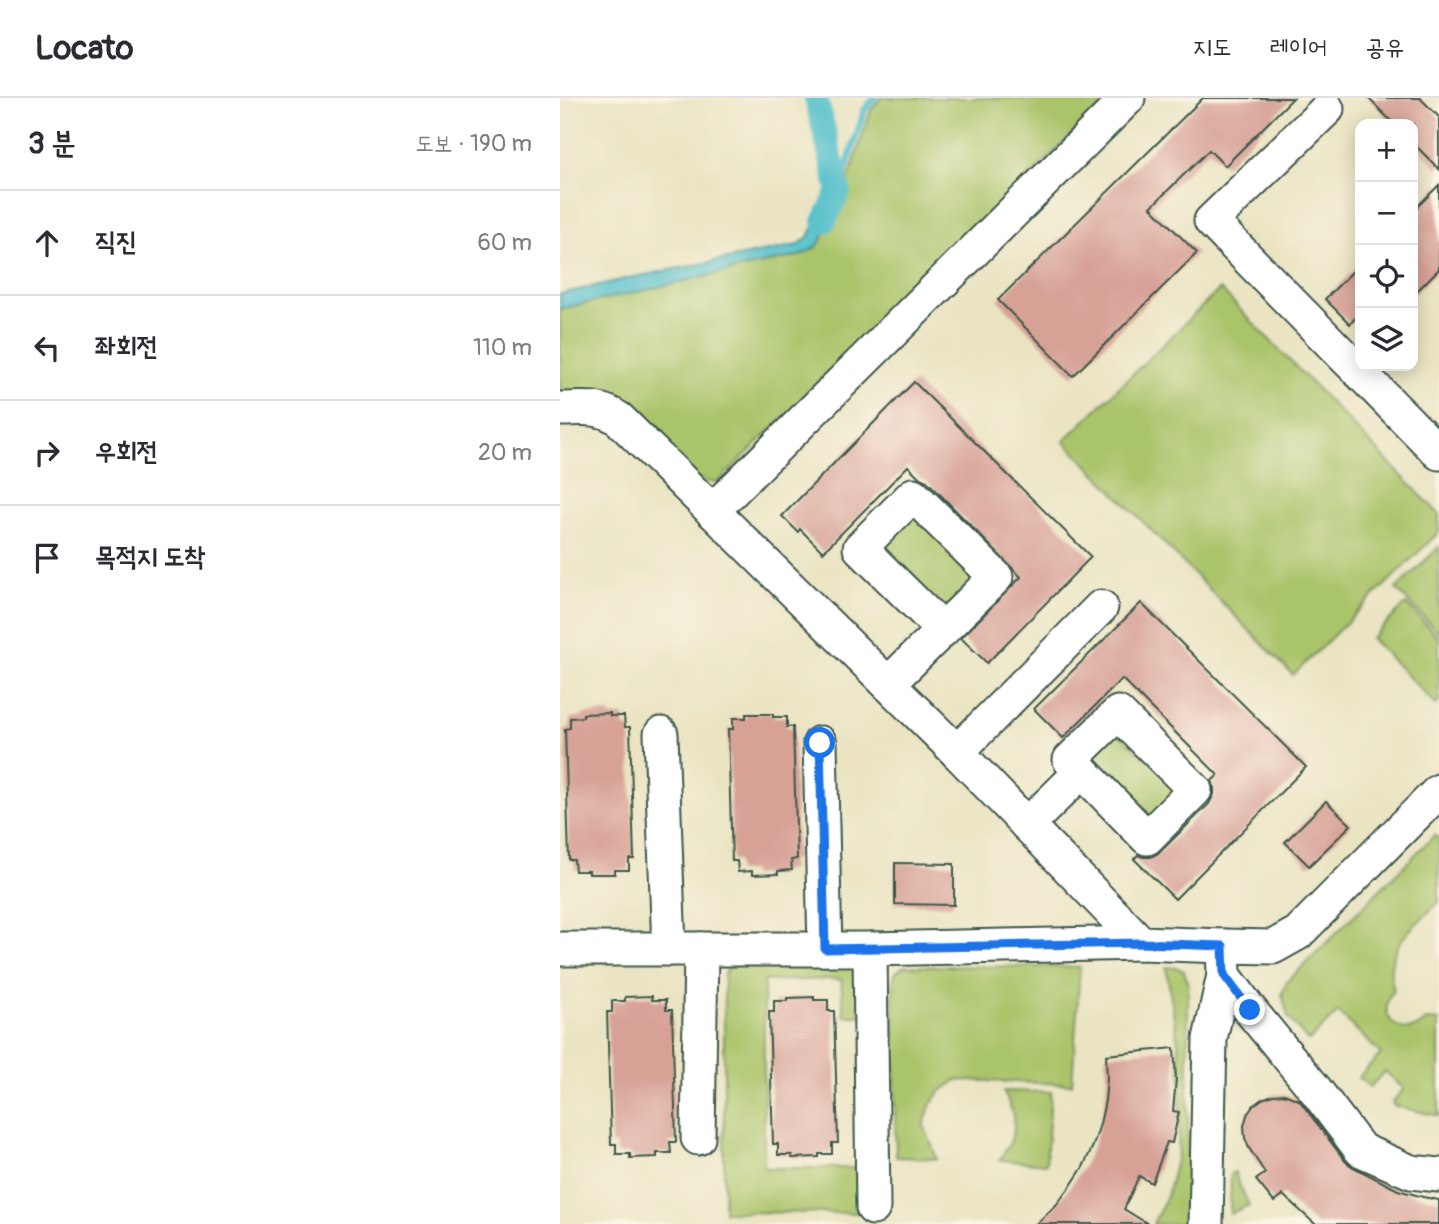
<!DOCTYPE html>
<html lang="ko">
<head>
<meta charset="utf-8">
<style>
	body { margin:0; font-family:Pangolin,"Poor Story",sans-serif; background:#f2f2f3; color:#2b2b33 }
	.controls { position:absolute; right:21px; top:21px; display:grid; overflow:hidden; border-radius:14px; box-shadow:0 4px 18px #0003 }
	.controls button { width:63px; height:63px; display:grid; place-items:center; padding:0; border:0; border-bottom:2px solid #e1e1e2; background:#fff; color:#2b2b33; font:35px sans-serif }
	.stop { position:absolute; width:21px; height:21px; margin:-16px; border:5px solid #1a73e8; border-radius:50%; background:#fff }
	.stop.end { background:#1a73e8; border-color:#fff; box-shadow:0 2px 7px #0008 }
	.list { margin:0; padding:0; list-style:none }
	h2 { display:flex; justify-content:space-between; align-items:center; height:91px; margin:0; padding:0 28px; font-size:30px }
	h2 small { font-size:23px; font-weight:400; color:#7c7c81 }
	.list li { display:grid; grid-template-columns:46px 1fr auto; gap:21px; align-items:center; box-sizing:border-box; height:105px; padding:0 28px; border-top:2px solid #e1e1e2 }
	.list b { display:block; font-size:26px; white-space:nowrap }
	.list em { font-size:23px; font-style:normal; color:#7c7c81 }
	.icon { flex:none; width:38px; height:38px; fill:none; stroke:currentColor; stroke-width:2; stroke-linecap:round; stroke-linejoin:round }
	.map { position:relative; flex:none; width:879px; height:1126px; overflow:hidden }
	header { display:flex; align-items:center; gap:42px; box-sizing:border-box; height:98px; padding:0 35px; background:#fff; border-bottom:2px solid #e1e1e2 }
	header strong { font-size:33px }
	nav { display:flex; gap:38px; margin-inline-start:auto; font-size:24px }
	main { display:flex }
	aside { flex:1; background:#fff }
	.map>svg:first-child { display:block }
	.green { fill:#aac46b; stroke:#648050; stroke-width:2 }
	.water { fill:#52bfcb; stroke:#387e80; stroke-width:2 }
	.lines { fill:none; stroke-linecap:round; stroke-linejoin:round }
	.stream { stroke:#52bfcb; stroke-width:7 }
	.canal { stroke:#52bfcb; stroke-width:24 }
	.building { fill:#d7a196 }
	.minor-casing { stroke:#3d5649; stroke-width:37 }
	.minor { stroke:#fff; stroke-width:33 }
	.route { stroke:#1a73e8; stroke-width:9 }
</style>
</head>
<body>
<header>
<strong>Locato</strong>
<nav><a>지도</a><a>레이어</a><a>공유</a></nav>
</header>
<main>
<aside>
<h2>3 분<small>도보 · 190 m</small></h2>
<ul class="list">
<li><svg class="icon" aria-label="ahead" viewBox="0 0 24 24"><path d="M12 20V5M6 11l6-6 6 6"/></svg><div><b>직진</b></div><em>60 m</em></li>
<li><svg class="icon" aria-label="left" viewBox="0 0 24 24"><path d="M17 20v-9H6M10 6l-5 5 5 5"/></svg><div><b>좌회전</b></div><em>110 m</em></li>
<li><svg class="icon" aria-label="right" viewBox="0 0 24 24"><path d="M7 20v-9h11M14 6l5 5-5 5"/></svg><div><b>우회전</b></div><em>20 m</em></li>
<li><svg class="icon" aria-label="arrive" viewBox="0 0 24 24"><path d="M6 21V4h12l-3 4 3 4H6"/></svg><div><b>목적지 도착</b></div></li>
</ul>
</aside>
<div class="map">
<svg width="879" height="1126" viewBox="0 0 879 1126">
	<rect width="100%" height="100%" fill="#fcf5e5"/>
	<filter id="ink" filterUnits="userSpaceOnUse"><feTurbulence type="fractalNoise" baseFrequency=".0143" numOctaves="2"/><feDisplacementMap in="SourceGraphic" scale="14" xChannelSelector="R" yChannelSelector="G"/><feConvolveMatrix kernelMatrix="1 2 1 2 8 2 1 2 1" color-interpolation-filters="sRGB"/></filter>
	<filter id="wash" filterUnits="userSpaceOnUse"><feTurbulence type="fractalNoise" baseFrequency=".00686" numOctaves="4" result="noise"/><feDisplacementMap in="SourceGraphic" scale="28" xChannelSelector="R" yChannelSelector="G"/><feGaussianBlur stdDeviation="1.57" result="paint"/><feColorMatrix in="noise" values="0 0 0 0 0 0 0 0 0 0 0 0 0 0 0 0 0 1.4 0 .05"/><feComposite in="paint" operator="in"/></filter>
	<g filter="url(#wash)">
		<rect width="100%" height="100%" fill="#eae4c3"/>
		<!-- green -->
		<g class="green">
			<path d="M321,0H549L158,384H146L137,380L50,296H0V211L242,157L256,149L262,141L288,83L311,12Z"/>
			<path d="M660,191L879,416V434L733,577L504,343Z"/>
			<path d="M349,419L362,421L416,483L383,514L321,449Z"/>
			<path d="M879,449V535L836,491Z"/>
			<path d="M846,506L879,540V604L876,607L811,540Z"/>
			<path d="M553,631L617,688L589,728L527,655Z"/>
			<path d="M875,737L879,741V804C853,830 820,851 834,892C812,917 844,946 866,922L879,923V1018L835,1008L832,1005L844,991L825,973L810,989L798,980L821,956L778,914L749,943L746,941L728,919L722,896L727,884Z"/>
			<path d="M171,866H295L301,918H284L281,881L204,883V1070H296L299,1115L164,1114V876Z"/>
			<path d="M344,868L520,869L512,986L397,982L380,994L370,1008L364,1027L377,1061L336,1059L333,882L336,874Z"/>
			<path d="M606,869L618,870L624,873L628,885V1126H593L607,1098L618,1054L621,984L618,944Z"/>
			<path d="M443,993L491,994L486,1066L439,1062C459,1036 458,1021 443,993Z"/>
			<path d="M675,1074L678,1085L689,1107L670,1116L671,1075Z"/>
		</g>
		<!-- water -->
		<path class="water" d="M273,95L282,97L262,141L256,149L242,157L0,211V196L69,180L238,147L249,138Z"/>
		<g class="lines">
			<!-- stream -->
			<path class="stream" d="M279,93L305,11L315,0"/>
			<!-- canal -->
			<path class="canal" d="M256,0L279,93L264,124"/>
		</g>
		<g id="blocks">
			<!-- building -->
			<g class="building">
				<path d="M643,0H733L665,68L649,52L591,109L637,155L513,278L438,202Z"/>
				<path d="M808,0H860L879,19V71L853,45V26H834Z"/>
				<path d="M879,87V171L853,197V113Z"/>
				<path d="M800,166V215L790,226L765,201Z"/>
				<path d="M354,284L531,459L427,565L401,540L461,479L367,383L360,380L348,368L263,454L240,431L238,434L222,418Z"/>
				<path d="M581,505L746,669L615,801L574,761L578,757L583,759H591L600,754L649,706L654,696V688L652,683L658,677L562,581L503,640L474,611Z"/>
				<path d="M50,615V618H64L65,629H70L74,761H69V772H55V776H29V773H15L14,762H9L5,631L10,630V620L23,619V616Z"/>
				<path d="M186,616H213V619H227V629H233L237,761L231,762L232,772L218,773V776L192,777V773L178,774L177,763H172L168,631H173V620H186Z"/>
				<path d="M766,703L791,727L749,768L725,744Z"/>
				<path d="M335,765L394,766V807L335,806Z"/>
				<path d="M92,898V902H106V912H112L116,1044H110L111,1055H97V1059L70,1060V1056H56V1046H51L47,914H52V903H65V899Z"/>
				<path d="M254,899V902H268V913H274L278,1045H272V1056H259V1059L232,1060V1057H218V1046H213L209,914H214V903H227V900Z"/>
				<path d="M614,950L616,981L613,1013L619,1014L612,1045L607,1044L592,1085L579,1078L564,1111L588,1126H476L496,1107L510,1089L523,1069L533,1048L540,1026L545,1003L547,980L546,957Z"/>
				<path d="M724,996L739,1002L786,1064L793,1069L838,1092L863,1099L879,1102V1126H755L723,1097L714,1104L696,1082L705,1075L689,1050L685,1040L684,1028L687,1017L693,1008L702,1001L713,997Z"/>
			</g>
		</g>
	</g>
	<g filter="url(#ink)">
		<use href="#blocks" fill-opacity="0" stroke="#3d5649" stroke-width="2"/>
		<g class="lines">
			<!-- minor casing -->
			<g class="minor-casing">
				<g id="minor">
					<path d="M767,11L651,123L879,355"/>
					<path d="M0,311C23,311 39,307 59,321L397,654L581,845L663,848L713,849L738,835L879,693"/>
					<path d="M152,413L568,0"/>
					<path d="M328,586L436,479L353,397L300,450L383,532"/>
					<path d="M101,636L109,851"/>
					<path d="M260,645L265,851"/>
					<path d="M397,654L541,509"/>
					<path d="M467,727L522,673L510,662L558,615L635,692L587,740L522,673"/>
					<path d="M663,848L664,877L690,912L754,990L801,1052L851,1074L879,1077"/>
					<path d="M0,851H310L581,845"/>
					<path d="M310,851L313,1110"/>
					<path d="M138,1040L141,851"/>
					<path d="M646,1126L650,941L664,877"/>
				</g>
			</g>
			<!-- minor -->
			<use href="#minor" class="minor"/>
		</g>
	</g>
	<g class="lines" filter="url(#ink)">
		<!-- route -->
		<path class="route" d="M260,645L265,851L581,845L663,848L664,877L690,912"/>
	</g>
</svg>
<div class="controls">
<button>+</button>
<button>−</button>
<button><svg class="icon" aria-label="locate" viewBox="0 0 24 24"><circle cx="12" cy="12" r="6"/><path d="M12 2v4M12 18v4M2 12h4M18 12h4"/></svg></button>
<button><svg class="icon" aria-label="layers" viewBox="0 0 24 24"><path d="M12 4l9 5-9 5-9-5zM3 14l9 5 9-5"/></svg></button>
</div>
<div class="stop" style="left:260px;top:645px"></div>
<div class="stop end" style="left:690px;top:912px"></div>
</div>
</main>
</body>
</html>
